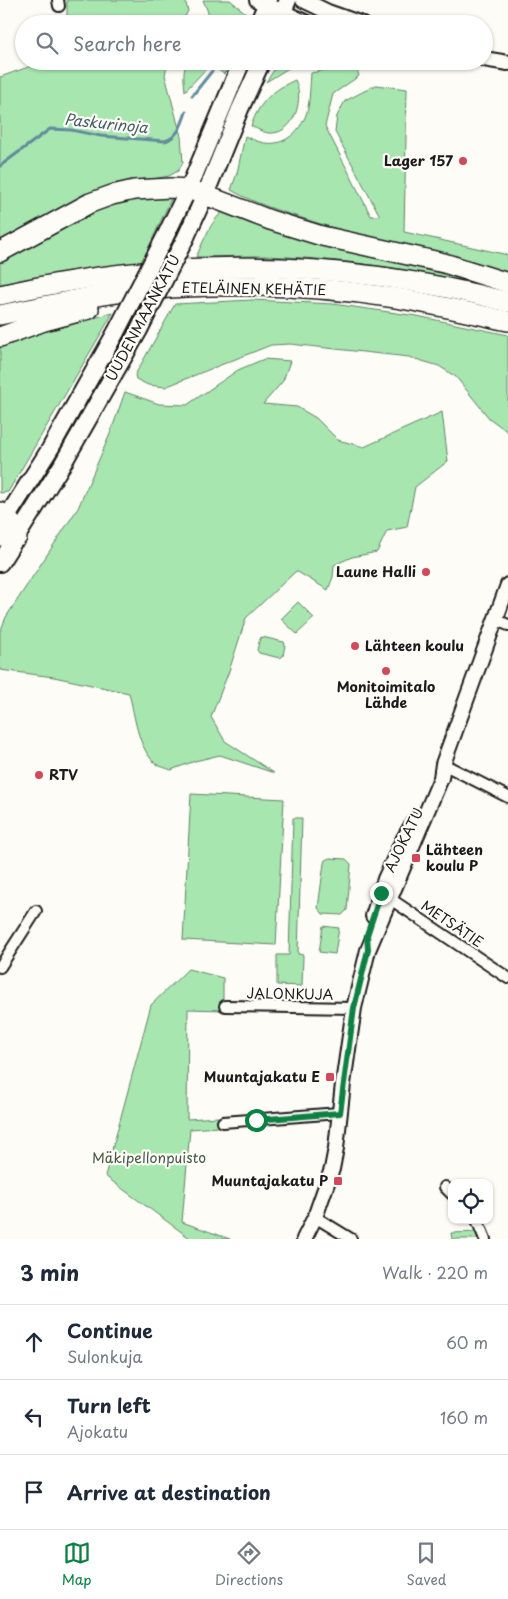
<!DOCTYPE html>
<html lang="en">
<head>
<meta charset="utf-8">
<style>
	body { margin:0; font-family:"Playpen Sans",sans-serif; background:#f2f2f3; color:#1f2937 }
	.controls { position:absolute; right:15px; bottom:15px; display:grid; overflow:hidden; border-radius:10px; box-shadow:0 1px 4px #0004 }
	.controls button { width:45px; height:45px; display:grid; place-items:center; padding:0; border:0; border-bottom:1px solid #e0e1e3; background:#fff; color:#1f2937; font:25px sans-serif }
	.stop { position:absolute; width:15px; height:15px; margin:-11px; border:4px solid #0b8043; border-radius:50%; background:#fff }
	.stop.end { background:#0b8043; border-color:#fff; box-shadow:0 1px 5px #0008 }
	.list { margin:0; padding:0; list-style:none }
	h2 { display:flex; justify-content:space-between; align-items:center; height:65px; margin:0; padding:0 20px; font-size:21px }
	h2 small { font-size:16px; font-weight:400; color:#747a83 }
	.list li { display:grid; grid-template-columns:32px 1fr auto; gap:15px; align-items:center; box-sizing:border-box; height:75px; padding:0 20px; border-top:1px solid #e0e1e3 }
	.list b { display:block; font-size:19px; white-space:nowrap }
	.list p { margin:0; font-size:16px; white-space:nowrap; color:#747a83 }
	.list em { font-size:16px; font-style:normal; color:#747a83 }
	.icon { flex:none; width:28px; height:28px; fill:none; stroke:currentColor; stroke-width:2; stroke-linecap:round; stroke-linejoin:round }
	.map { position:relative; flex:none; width:508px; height:1239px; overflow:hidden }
	.search { position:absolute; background:#fff; box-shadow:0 1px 4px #0004; left:15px; right:15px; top:15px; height:55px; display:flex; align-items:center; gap:12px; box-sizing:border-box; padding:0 18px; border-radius:28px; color:#747a83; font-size:19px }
	.sheet { height:290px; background:#fff }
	nav { display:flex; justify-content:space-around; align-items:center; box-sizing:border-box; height:70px; border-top:1px solid #e0e1e3; background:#fff; font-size:14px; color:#747a83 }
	nav a { display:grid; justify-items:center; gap:2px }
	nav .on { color:#0b8043 }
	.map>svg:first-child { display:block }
	.green { fill:#a7e6af; stroke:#628166 }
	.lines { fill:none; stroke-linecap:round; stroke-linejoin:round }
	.stream { stroke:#628b9d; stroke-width:3 }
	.minor-casing { stroke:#1c1c1c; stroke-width:14 }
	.tertiary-casing { stroke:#1c1c1c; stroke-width:18 }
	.primary-casing { stroke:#1c1c1c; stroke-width:20 }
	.motorway-casing { stroke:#1c1c1c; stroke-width:22 }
	.minor { stroke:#fdfcf7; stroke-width:10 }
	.tertiary { stroke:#fdfcf7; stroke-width:14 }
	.primary { stroke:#fdfcf7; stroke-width:16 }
	.motorway { stroke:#fdfcf7; stroke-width:19 }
	.primary-bridge-casing { stroke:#1c1c1c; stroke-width:20; stroke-linecap:butt }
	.primary-bridge { stroke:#fdfcf7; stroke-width:16 }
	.route { stroke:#0b8043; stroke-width:6 }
	.poi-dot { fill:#d1495b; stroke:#fdfcf7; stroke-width:2 }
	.labels { text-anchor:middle; stroke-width:4.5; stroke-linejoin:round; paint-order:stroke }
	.poi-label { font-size:14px; font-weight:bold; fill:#1c1c1c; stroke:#fdfcf7; text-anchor:end }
	.street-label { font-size:14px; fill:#1c1c1c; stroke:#fdfcf7 }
	.park-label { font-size:14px; fill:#465948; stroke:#fdfcf7 }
	.water-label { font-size:15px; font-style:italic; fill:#455d67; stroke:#fdfcf7 }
</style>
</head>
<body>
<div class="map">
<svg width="508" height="1239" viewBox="0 0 508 1239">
	<rect width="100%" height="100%" fill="#fdfcf7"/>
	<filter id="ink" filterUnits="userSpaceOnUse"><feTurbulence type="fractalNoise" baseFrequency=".02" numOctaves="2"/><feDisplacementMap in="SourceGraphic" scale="10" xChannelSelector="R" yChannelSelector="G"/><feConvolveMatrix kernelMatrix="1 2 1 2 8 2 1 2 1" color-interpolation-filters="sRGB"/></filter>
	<g filter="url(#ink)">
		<!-- green -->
		<g class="green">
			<path d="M67,0H185L188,11L181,24H67Z"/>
			<path d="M203,0H230L247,14L246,24H207L208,12Z"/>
			<path d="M39,61H168L165,75L181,136L183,163L178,171L169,176L102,188L75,200L0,244V77L37,64Z"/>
			<path d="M188,61H230L224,74L212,66L207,68L185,91C184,80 182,70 188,61Z"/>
			<path d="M280,61H306L287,69L266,82Z"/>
			<path d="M356,66L359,76L333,94L325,126L371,216H380L335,132L337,116L345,101L376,85L407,89L404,232L508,255V274C446,258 384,243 324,225C293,215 259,206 231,190L237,173L245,136C250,138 255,141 260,142C284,149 303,130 308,108C310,97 310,84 311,73L339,67Z"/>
			<path d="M295,80C304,97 296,131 273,133C265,134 258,129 251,126C259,102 273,90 295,80Z"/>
			<path d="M167,196L171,199L142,262L72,271L0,286V262C35,244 69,219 106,205C126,198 147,198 167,196Z"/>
			<path d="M227,210L506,290C424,272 340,257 257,256C236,256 216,257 196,257C202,245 213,214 227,210Z"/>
			<path d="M252,300L333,304L417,316L508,335V432L489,418L456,377L439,366L409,357L290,344L271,345L165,387L148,385L136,379L135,375L175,304Z"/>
			<path d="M113,313L8,492L0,493V348L57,327Z"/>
			<path d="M264,359L290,361L283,381L263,404L297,407L316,418L338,440L364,447L442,412L448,461L415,487L407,527L387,531L377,552L352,557L334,565L333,577L328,590L296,571L246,618L229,671L211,717L225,741L274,773L220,755L195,761L171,770C167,768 160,767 156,764C137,747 135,716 129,693L54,677L0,670V632L6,617L78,508L110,434L125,392L159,404L187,405L238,370Z"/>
			<path d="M298,602L314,618L297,634L281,619Z"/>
			<path d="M262,637L284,642L285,645L283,656L280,658L259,653L257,650L260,638Z"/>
			<path d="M191,794L284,799L276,945L183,940Z"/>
			<path d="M293,818H302L298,954L303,955L302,986L277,985V955H289Z"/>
			<path d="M330,858L346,859L351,864L347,910L342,915L323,914L318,908L324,863L325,860Z"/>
			<path d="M323,926L339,928L335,954L319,952Z"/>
			<path d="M188,969L223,978V1010L188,1009L187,1119L219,1117L218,1127L190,1129L182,1222L230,1239H191L105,1176L151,1005Z"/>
			<path d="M478,1232V1239H452L451,1233Z"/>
		</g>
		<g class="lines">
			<!-- stream -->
			<g class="stream">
				<path d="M192,96L212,71"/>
				<path d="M0,166L50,129L71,130L101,136L165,141C178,137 182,124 186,112"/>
			</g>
			<!-- minor casing -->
			<g class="minor-casing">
				<g id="minor">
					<path d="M58,0L59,6"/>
					<path d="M495,619L508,625"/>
					<path d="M443,764L508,797"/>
					<path d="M386,896L508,978"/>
					<path d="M0,967L36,911"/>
					<path d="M225,1006L354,1008"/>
					<path d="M223,1122L339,1113"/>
					<path d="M445,1187L452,1194"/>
					<path d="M315,1217L351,1239"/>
					<path d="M477,1220L485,1239"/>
				</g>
			</g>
			<!-- tertiary casing -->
			<g class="tertiary-casing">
				<g id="tertiary">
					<path d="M257,0L309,24"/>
					<path d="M303,0L328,12L362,24"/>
					<path d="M484,59L508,63"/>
					<path d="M373,916L385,879L403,840L415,820"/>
					<path d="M304,1239L315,1217L332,1169L336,1148L343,1084L354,1008L368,950L441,778L443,764L508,585"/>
				</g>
			</g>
			<!-- primary casing -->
			<g class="primary-casing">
				<g id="primary">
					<path d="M258,24L268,0"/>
					<path d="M278,24L288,0"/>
					<path d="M186,237L205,195L240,109L262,61"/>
					<path d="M164,239L192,181L242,61"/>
					<path d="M0,528L50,449L116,332"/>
					<path d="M0,563L62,465L139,330"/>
				</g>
			</g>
			<!-- motorway casing -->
			<g class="motorway-casing">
				<g id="motorway">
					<path d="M0,252L90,203L112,195L134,190L171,188L188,189L205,195L270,220L322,236L444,263L508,283"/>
					<path d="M0,295C169,256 340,258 508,302"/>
					<path d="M0,315C44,306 90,295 135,291C222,282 310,285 396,298C434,304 471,313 508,321"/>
					<path d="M0,337L44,321L89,309"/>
					<path d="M0,512C10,519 14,526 17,537L0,536"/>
				</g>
			</g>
			<!-- minor -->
			<use href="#minor" class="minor"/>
			<!-- tertiary -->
			<use href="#tertiary" class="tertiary"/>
			<!-- primary -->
			<use href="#primary" class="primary"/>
			<!-- motorway -->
			<use href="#motorway" class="motorway"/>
			<!-- primary-bridge casing -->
			<g class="primary-bridge-casing">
				<g id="primary-bridge">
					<path d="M139,330L186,237"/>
					<path d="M116,332L164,239"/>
				</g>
			</g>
			<!-- primary-bridge -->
			<use href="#primary-bridge" class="primary-bridge"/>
		</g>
	</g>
	<g class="lines" filter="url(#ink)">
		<!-- route -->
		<path class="route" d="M256,1120L340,1113L354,1008L368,950L367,935L381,893"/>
	</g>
	<!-- markers -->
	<g class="poi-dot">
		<circle cx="463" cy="161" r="5"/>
		<circle cx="426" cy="572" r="5"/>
		<circle cx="355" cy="646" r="5"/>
		<circle cx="386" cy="671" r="5"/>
		<circle cx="39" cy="775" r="5"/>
		<rect x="411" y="853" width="10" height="10" rx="2.5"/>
		<rect x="325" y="1072" width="10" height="10" rx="2.5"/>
		<rect x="333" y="1176" width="10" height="10" rx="2.5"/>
	</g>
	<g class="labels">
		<!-- poi labels -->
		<g class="poi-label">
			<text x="453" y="166">Lager 157</text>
			<text x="416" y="577">Laune Halli</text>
			<text x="365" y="651" text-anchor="start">Lähteen koulu</text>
			<text x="386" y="692" text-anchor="middle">Monitoimitalo<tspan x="386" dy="16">Lähde</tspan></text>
			<text x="49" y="780" text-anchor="start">RTV</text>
			<text x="426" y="855" text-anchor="start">Lähteen<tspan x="426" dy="16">koulu P</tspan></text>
			<text x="320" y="1082">Muuntajakatu E</text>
			<text x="328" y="1186">Muuntajakatu P</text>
		</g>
		<!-- street labels -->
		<g class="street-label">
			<text transform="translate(254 289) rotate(1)" y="5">ETELÄINEN KEHÄTIE</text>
			<text transform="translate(143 318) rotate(-62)" y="5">UUDENMAANKATU</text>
			<text transform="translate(404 840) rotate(-64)" y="5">AJOKATU</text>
			<text transform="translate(452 924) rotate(34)" y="5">METSÄTIE</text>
			<text transform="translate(290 994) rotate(1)" y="5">JALONKUJA</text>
		</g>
		<!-- park labels -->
		<g class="park-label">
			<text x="149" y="1163">Mäkipellonpuisto</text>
		</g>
		<!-- water labels -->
		<g class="water-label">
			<text transform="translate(106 124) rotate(6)" y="5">Paskurinoja</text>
		</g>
	</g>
</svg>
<div class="controls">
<button><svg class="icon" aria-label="locate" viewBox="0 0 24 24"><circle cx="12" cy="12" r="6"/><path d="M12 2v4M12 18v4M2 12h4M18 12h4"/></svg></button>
</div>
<div class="stop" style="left:256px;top:1120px"></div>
<div class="stop end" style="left:381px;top:893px"></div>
<div class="search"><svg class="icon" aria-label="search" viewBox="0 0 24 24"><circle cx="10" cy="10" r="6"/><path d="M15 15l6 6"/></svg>Search here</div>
</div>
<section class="sheet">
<h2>3 min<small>Walk · 220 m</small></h2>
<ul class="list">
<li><svg class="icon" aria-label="ahead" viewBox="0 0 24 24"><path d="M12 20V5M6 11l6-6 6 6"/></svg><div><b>Continue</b><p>Sulonkuja</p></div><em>60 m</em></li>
<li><svg class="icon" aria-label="left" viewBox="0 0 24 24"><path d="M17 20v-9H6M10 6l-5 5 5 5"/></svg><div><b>Turn left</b><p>Ajokatu</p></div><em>160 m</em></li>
<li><svg class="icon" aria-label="arrive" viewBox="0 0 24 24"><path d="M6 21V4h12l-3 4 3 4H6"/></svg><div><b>Arrive at destination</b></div></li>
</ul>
</section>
<nav>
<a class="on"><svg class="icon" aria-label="map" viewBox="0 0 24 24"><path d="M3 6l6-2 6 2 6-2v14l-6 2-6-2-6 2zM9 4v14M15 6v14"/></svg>Map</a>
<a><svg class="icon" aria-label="directions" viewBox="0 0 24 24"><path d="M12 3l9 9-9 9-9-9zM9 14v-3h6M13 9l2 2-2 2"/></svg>Directions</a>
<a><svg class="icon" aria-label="saved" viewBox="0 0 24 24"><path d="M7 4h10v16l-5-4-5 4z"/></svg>Saved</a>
</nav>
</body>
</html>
